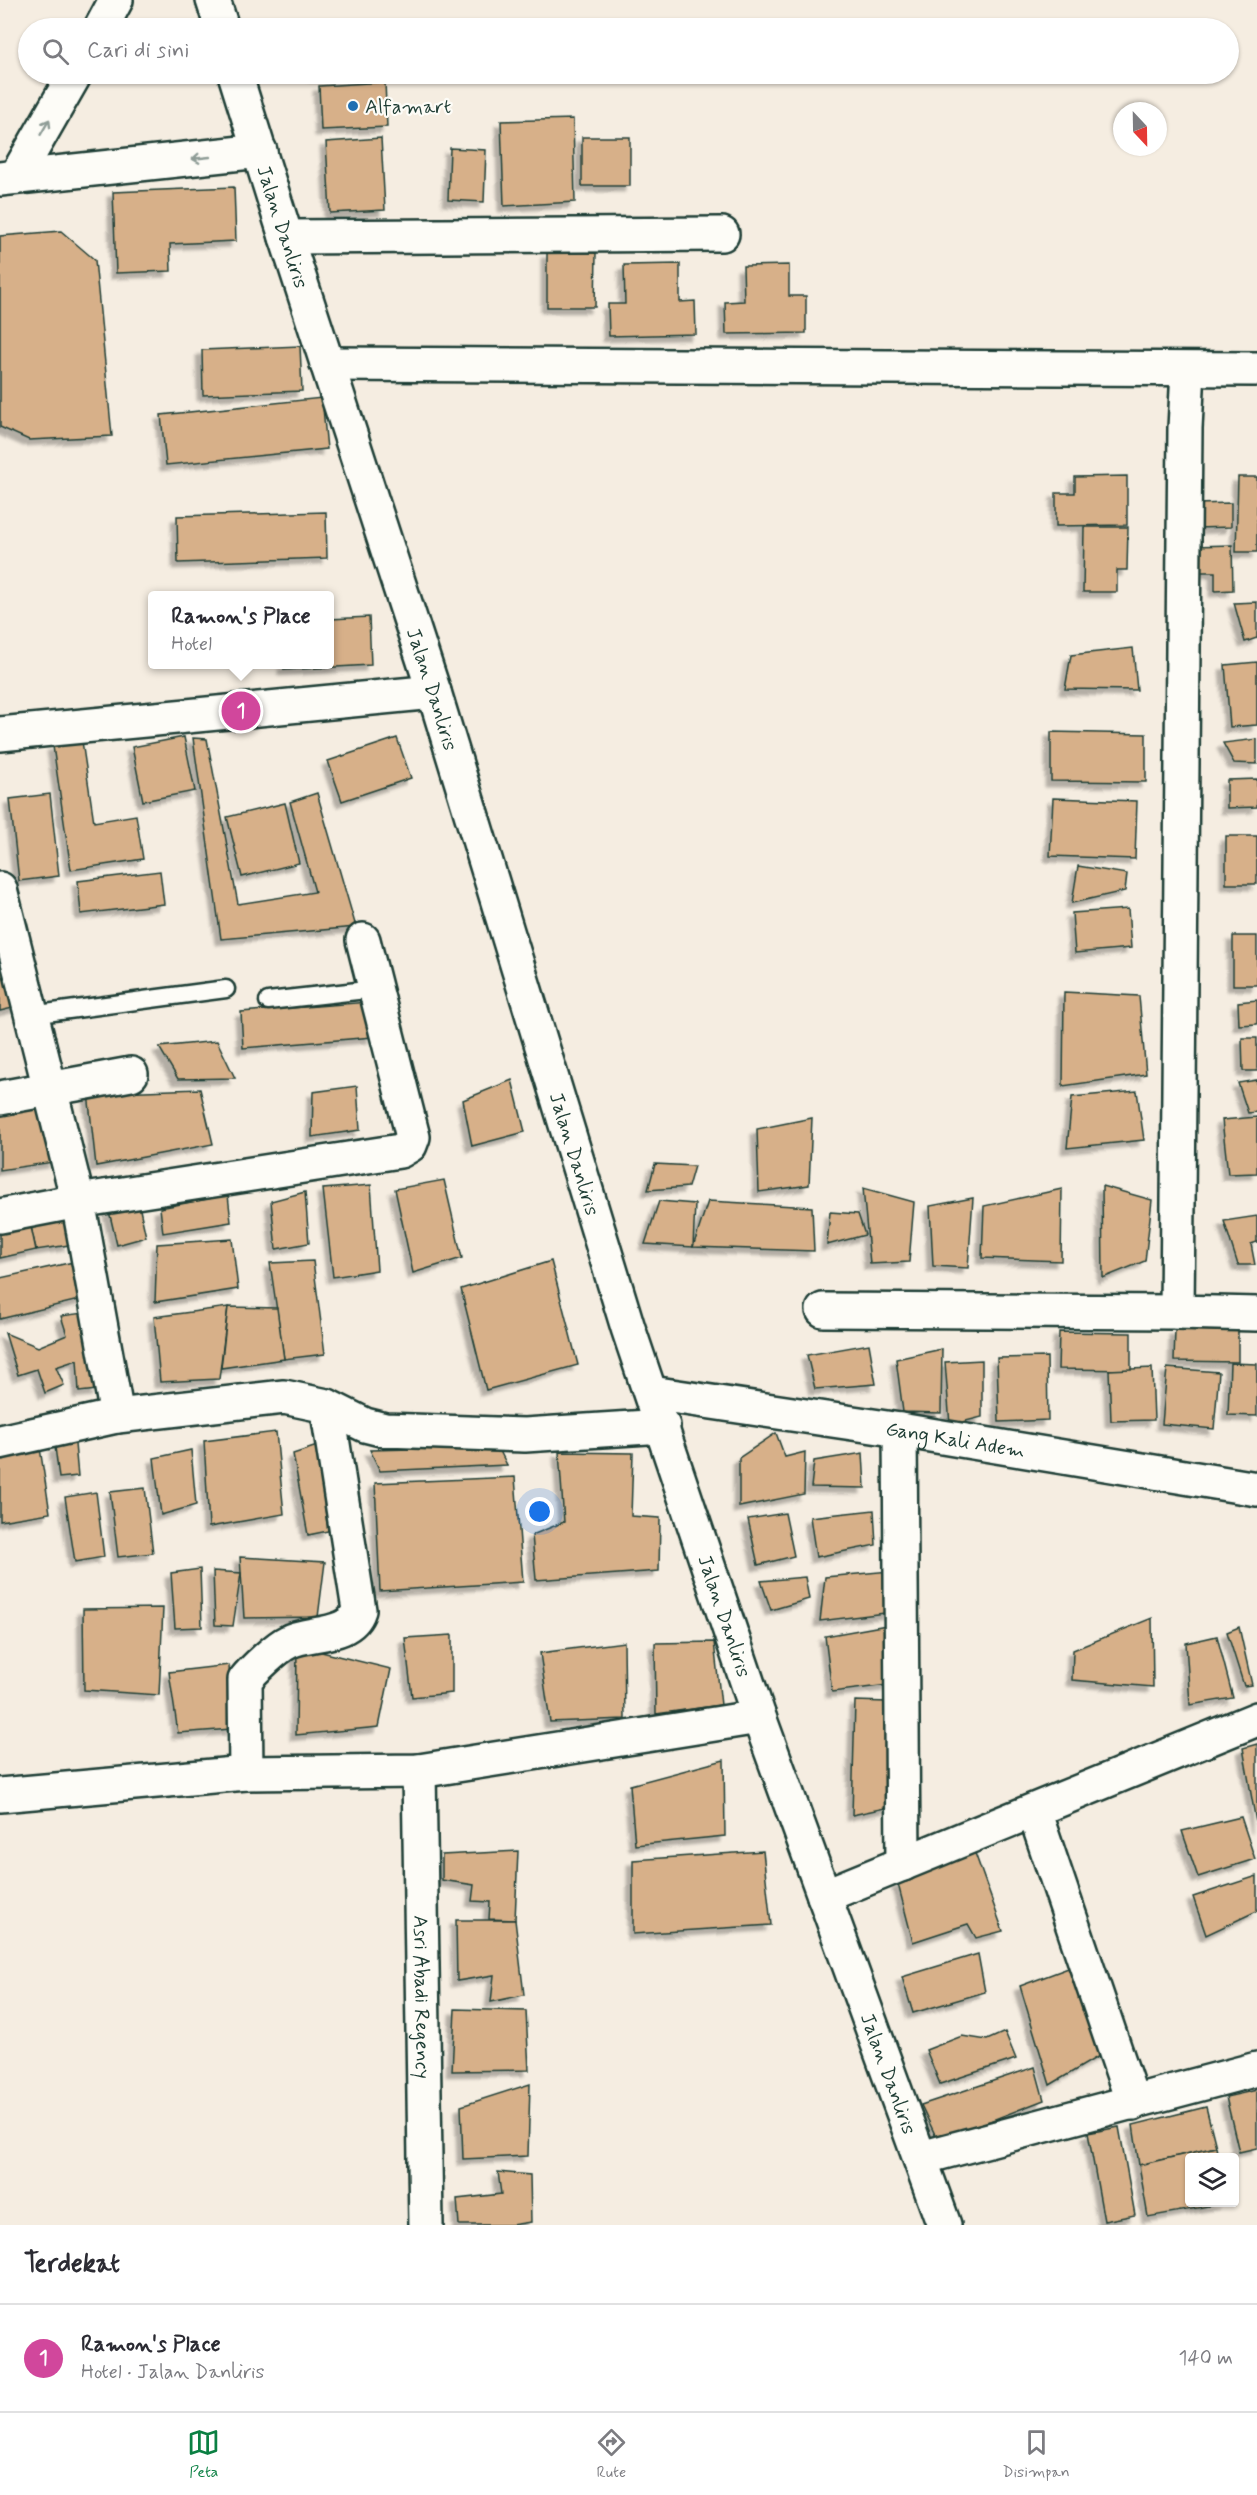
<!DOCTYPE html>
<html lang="id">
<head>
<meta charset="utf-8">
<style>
	body { margin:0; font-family:Mynerve,sans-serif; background:#f7f7f7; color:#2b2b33 }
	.controls { position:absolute; right:18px; bottom:18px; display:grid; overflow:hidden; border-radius:6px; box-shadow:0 2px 4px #0004 }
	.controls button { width:54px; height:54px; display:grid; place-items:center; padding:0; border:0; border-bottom:2px solid #e1e1e2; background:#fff; color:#2b2b33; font:30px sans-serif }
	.compass { position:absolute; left:1113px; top:102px; width:54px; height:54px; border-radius:50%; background:#fff; box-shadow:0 2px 4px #0004; rotate:158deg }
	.you { position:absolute; left:540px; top:1512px; width:21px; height:21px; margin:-15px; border:4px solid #fff; border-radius:50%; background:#1a73e8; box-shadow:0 0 0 9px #1a73e833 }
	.badge { display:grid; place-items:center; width:39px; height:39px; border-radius:50%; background:#0b8043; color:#fff; font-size:20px; font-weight:700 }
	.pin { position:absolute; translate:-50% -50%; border:3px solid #fff; box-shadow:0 2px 6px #0006 }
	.popup { position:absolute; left:148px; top:591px; width:186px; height:78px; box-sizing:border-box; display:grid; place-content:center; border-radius:6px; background:#fff; filter:drop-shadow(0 2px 4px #0005); font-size:20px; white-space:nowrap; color:#7c7c81 }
	.popup b { font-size:22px; color:#2b2b33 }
	.popup::after { content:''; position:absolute; left:50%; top:100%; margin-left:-12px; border:12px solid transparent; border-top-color:#fff }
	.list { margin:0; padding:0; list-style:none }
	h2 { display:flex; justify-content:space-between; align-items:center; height:78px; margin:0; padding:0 24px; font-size:26px }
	h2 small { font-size:20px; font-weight:400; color:#7c7c81 }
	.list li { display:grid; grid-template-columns:39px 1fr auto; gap:18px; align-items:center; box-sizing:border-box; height:108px; padding:0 24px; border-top:2px solid #e1e1e2 }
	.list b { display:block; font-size:22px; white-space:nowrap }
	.list p { margin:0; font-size:20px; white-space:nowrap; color:#7c7c81 }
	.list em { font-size:20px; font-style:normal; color:#7c7c81 }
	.icon { flex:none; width:33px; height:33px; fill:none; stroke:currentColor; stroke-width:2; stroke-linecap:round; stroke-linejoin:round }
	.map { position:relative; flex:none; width:1257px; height:2225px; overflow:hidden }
	.search { position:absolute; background:#fff; box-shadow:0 2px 4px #0004; left:18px; right:18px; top:18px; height:66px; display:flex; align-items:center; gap:15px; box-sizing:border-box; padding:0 21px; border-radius:33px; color:#7c7c81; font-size:22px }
	.sheet { height:186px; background:#fff }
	nav { display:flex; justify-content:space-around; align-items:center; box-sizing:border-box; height:84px; border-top:2px solid #e1e1e2; background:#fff; font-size:16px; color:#7c7c81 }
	nav a { display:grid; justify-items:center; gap:3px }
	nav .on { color:#0b8043 }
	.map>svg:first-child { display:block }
	.building { fill:#d7b089; stroke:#1f3d34; stroke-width:1.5; filter:url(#shadow) }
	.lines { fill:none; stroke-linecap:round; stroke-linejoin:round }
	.service-casing { stroke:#1f3d34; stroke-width:21 }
	.minor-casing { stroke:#1f3d34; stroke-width:38 }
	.tertiary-casing { stroke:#1f3d34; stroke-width:38 }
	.service { stroke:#fdfcf7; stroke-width:16 }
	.minor { stroke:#fdfcf7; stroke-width:33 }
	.tertiary { stroke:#fdfcf7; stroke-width:33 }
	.oneway { stroke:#8e9c96 }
	.poi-dot { fill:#1f6fb2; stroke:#fdfcf7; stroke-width:2 }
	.labels { text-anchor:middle; stroke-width:4.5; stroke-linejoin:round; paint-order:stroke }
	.poi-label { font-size:20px; fill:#1f3d34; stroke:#fdfcf7; text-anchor:start }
	.street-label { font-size:20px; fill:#1f3d34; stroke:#fdfcf7 }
</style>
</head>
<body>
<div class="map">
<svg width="1257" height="2225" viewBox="0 0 1257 2225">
	<defs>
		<filter id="shadow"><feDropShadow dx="-5.5" dy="5.5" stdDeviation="1.5" flood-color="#0004"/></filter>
	</defs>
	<rect width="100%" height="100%" fill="#f5ede1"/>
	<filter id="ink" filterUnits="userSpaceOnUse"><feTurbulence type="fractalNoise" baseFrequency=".0167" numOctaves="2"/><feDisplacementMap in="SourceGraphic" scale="12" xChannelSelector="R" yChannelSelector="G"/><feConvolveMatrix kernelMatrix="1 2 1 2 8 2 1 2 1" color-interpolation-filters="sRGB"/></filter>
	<g filter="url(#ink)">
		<!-- building -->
		<g class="building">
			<path d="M387,26V28H313V27Z"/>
			<rect x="314" y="74" width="73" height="2"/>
			<path d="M385,82L387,127L321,130L319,86Z"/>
			<path d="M573,119L575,202L504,206L501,121Z"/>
			<rect x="582" y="137" width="48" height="49"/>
			<path d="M381,138L385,210L330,213L326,142Z"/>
			<path d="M450,148L486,150L484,202L448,200Z"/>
			<path d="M234,187L236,241L170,244L171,271L116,273L113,192Z"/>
			<path d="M61,231L95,260L112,436L29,440L0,427V236Z"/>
			<path d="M547,253H596L595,307H547Z"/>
			<path d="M680,264V302L695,301L696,334L609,336L608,304H625L624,265Z"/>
			<path d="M789,265V296H806V333L726,334L725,302L744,301L743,266Z"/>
			<path d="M300,346L302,391L203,395L202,350Z"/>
			<path d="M322,398L327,449L166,465L161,415Z"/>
			<path d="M1127,476V525L1056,526V493H1075V477Z"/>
			<path d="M1238,477H1257V552H1236Z"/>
			<path d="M1231,503V527L1196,528V504Z"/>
			<path d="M326,512L327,558L178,563L177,516Z"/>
			<path d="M1084,527H1128L1127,570H1117V592H1083Z"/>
			<path d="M1232,545L1233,590L1215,591V572H1195L1194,546Z"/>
			<path d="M1257,602V638L1245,642L1234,603Z"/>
			<path d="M369,617L371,665L284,670V664H330V619Z"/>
			<path d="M1133,648L1137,690L1065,689L1071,655Z"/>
			<path d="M1257,662V725L1230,727L1225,665Z"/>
			<path d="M1051,732L1146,734V782L1051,781Z"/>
			<path d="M184,737L195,791L143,801L132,747Z"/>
			<path d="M193,738L207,739L238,904L315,892L290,802L317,793L356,927L221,939Z"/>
			<path d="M397,738L411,778L342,801L328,761Z"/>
			<path d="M1257,739V764L1234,763L1223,743Z"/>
			<path d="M82,741L94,822L136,815L143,859L71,870L53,746Z"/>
			<path d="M1257,779V807L1227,808V780Z"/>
			<path d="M50,794L59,876L19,881L10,799Z"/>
			<path d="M1053,798L1137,801L1135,859L1050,856Z"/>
			<path d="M285,803L299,863L242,877L227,817Z"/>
			<rect x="1226" y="836" width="31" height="48"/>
			<path d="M1078,866L1127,874L1125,891L1072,903Z"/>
			<path d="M160,871L164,904L81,914L78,881Z"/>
			<path d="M1128,909L1131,948L1075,953L1072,913Z"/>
			<rect x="1233" y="936" width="24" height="49"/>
			<path d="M8,969L17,1007L0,1011V971Z"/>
			<path d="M1064,992L1139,996L1146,1074L1063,1086Z"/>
			<path d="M1257,1000V1024L1239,1025L1238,1002Z"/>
			<path d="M369,1002L373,1037L243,1048L241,1012Z"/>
			<path d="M1242,1038H1257V1071H1243Z"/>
			<path d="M217,1041L235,1078L178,1079L159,1047Z"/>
			<path d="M512,1080L525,1132L472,1146L463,1100Z"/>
			<path d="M1257,1080V1112L1248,1113L1238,1083Z"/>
			<path d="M357,1086L360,1130L312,1137L313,1092Z"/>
			<path d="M200,1089L213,1144L96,1166L88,1093Z"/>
			<path d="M1137,1091L1144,1140L1067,1148L1072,1097Z"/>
			<path d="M40,1109L54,1162L0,1170V1115Z"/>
			<path d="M1257,1117V1173L1228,1174L1222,1120Z"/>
			<path d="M812,1118L809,1185L759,1192L757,1129Z"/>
			<path d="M655,1164L694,1166L688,1187L648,1190Z"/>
			<path d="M444,1180L462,1258L413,1273L395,1189Z"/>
			<path d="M371,1185L377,1270L333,1277L323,1189Z"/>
			<path d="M1102,1186L1152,1200L1145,1261L1103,1278Z"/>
			<path d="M863,1188L914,1202L909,1262L870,1264Z"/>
			<path d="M1062,1189L1061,1261L982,1258L984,1206Z"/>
			<path d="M305,1192L309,1243L276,1249L271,1201Z"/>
			<path d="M228,1195L231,1222L163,1233L160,1208Z"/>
			<path d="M973,1198L968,1268L933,1266L930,1206Z"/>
			<path d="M659,1201L695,1204L693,1247L645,1244Z"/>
			<path d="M708,1201L812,1207L814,1251L693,1247Z"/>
			<path d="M139,1205L146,1237L117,1245L109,1211Z"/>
			<path d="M830,1212L858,1214L865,1235L827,1245Z"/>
			<path d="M1257,1216V1242L1251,1244L1255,1265H1238L1224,1221Z"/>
			<path d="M66,1219L69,1245L36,1250L30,1222Z"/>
			<path d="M30,1222L36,1250L0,1258V1230Z"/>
			<path d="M232,1239L238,1289L155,1302L157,1244Z"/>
			<path d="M78,1261L83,1299L0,1319V1278Z"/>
			<path d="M313,1261L325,1354L284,1359L270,1263Z"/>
			<path d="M551,1261L578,1365L486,1390L461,1289Z"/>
			<path d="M228,1307L219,1379L160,1382L154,1317Z"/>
			<path d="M228,1307L277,1308L284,1359L221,1368Z"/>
			<path d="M83,1313L97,1390L79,1392L77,1360L56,1367L64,1385L45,1393L37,1369L18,1375L5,1333L38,1347L67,1335L61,1316Z"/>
			<path d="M1175,1330L1238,1331V1362L1174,1361Z"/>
			<path d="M1059,1332L1131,1333V1370L1058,1369Z"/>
			<path d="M869,1344L876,1384L815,1389L807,1355Z"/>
			<path d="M942,1349L941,1413L903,1412L896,1359Z"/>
			<path d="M1047,1357L1048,1420L999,1422L997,1358Z"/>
			<path d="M982,1360V1417L950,1425L945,1362Z"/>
			<path d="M1230,1363L1257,1364V1416L1228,1415Z"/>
			<path d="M1152,1368L1154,1420L1111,1421L1109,1370Z"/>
			<path d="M1167,1368L1219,1372L1214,1429L1162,1424Z"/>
			<path d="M276,1432L284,1514L209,1527L204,1441Z"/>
			<path d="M776,1433L785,1457L805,1452L804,1494L739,1507V1458Z"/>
			<path d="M75,1444L78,1476L59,1478L55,1447Z"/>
			<path d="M317,1446L328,1531L308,1535L293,1454Z"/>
			<path d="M498,1447L507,1465L380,1471L370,1450Z"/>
			<path d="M40,1448L50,1513L0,1521V1454Z"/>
			<path d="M191,1450L196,1505L161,1515L154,1458Z"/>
			<path d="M559,1452L633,1453L631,1516L660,1518L659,1571L536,1580L532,1535L564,1522Z"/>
			<path d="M863,1453L865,1488L811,1487L814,1461Z"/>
			<path d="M515,1477L523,1582L380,1591L375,1483Z"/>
			<path d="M145,1488L153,1553L118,1557L110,1492Z"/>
			<path d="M96,1492L104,1557L75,1562L65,1497Z"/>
			<path d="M874,1510L876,1545L816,1557L810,1517Z"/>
			<path d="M785,1513L794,1556L758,1565L748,1519Z"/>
			<path d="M240,1557L325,1562L318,1617L244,1618Z"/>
			<path d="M200,1569L202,1627L175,1628L171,1573Z"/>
			<path d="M213,1571L241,1573L233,1626L215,1625Z"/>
			<path d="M890,1571L893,1612L820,1621L825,1577Z"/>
			<path d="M805,1577L809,1599L771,1610L761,1581Z"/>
			<path d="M163,1608L159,1695L84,1690L83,1609Z"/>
			<path d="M1152,1618L1153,1687L1072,1680L1073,1650Z"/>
			<path d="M887,1625L888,1685L832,1692L825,1636Z"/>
			<path d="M1239,1627L1252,1685L1244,1686L1227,1632Z"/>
			<path d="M452,1635V1693L412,1697L405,1638Z"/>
			<path d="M1217,1636L1233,1698L1190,1705L1186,1643Z"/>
			<path d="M624,1642L625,1719L550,1722L540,1653Z"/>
			<path d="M714,1642L721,1705L656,1714L655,1643Z"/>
			<path d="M297,1646L391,1669L379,1727L296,1735Z"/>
			<path d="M229,1665L232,1729L178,1733L169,1672Z"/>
			<path d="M855,1701L887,1702L890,1807L852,1815Z"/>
			<path d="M1257,1744V1828L1243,1748Z"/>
			<path d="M724,1760L725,1836L635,1845L630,1785Z"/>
			<path d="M1241,1817L1255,1859L1198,1877L1182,1831Z"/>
			<path d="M518,1851L515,1920L489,1919L490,1902L472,1901L474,1885L442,1880V1855Z"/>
			<path d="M763,1851L771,1925L633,1934V1860Z"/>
			<path d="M975,1853L1003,1931L976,1938L968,1924L913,1942L898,1884Z"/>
			<path d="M1257,1876V1911L1206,1935L1193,1897Z"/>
			<path d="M456,1920H515L524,1995L491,2002L494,1975L457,1981Z"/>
			<path d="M978,1954L985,1992L913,2013L902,1977Z"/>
			<path d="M1079,1964L1106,2052L1050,2085L1020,1986Z"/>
			<path d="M455,2009L526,2011L529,2070L452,2071Z"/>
			<path d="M1005,2032L1016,2059L940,2084L926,2050L962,2036L987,2040Z"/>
			<path d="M1035,2067L1044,2100L938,2141L921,2105Z"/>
			<path d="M530,2084L528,2156L463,2159L461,2106Z"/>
			<path d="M1257,2090V2148L1239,2152L1226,2097Z"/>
			<path d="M1206,2107L1216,2147L1139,2165L1133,2125Z"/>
			<path d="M1119,2127L1135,2215L1104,2221L1088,2133Z"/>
			<path d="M1216,2147L1218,2158H1190V2202L1225,2203L1148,2217L1139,2165Z"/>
			<path d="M498,2172L530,2175L531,2222L511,2225H459L457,2199L501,2194Z"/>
		</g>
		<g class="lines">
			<!-- service casing -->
			<g class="service-casing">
				<g id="service">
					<path d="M268,1001L375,989"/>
					<path d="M31,1015L226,989"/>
				</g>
			</g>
			<!-- minor casing -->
			<g class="minor-casing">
				<g id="minor">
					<path d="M101,28L116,0"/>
					<path d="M16,177L75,74"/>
					<path d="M0,179L260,151"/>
					<path d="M286,237L722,234"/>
					<path d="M327,364L1257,369"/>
					<path d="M1188,370L1185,428L1177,1312L1257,1314"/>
					<path d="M0,734L434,692"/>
					<path d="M0,889L78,1201L117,1416"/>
					<path d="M0,1098L131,1074"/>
					<path d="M0,1216L78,1201L400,1151L410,1145L413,1137L363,940"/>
					<path d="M823,1310L1177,1312"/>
					<path id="s1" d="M651,1393L900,1430L1257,1489"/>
					<path d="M900,1430L903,1864"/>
					<path d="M0,1442L117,1416L284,1397L327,1406L365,1425L385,1430L525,1435L663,1426"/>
					<path id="s2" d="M419,1771L426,2225"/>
					<path d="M246,1773L245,1680C253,1670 277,1647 288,1642C309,1631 350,1638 359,1610L327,1406"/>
					<path d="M0,1795L246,1773L419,1771L759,1717"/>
					<path d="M1034,1811L1133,2103"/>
					<path d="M824,1896L1257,1719"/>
					<path d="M921,2158L1257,2069"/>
				</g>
			</g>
			<!-- tertiary casing -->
			<g class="tertiary-casing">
				<g id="tertiary">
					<path d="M213,0L222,28"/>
					<path id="s3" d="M235,74L286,237L434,692L628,1328L759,1717L944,2225"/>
				</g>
			</g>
			<!-- service -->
			<use href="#service" class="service"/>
			<!-- minor -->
			<use href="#minor" class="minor"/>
			<!-- tertiary -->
			<use href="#tertiary" class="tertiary"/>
		</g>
		<!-- one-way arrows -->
		<defs><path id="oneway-shaft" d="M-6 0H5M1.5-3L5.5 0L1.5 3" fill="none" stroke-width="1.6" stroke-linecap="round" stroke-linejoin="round" transform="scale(1.5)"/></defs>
		<g class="oneway">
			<use href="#oneway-shaft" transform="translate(45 127) rotate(-60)"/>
			<use href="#oneway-shaft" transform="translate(201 158) rotate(174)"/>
		</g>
	</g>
	<!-- markers -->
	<circle class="poi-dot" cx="353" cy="106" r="6"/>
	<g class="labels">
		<!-- poi labels -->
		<g class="poi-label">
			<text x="365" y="113">Alfamart</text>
		</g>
		<!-- street labels -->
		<g class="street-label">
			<text dy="7" stroke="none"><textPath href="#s3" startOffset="160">Jalan Danliris</textPath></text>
			<text dy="7" stroke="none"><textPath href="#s3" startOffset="646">Jalan Danliris</textPath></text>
			<text dy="7" stroke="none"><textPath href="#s3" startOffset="1132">Jalan Danliris</textPath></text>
			<text dy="7" stroke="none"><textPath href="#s1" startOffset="308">Gang Kali Adem</textPath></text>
			<text dy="7" stroke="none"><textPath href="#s3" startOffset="1618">Jalan Danliris</textPath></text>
			<text dy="7" stroke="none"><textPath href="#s2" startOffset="226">Asri Abadi Regency</textPath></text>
			<text dy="7" stroke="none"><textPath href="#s3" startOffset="2104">Jalan Danliris</textPath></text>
		</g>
	</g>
</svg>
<div class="controls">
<button><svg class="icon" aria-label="layers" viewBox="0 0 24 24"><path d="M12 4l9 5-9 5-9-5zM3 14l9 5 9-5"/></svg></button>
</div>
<svg class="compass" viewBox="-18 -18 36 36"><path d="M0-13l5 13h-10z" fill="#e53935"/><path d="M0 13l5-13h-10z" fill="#7c7c81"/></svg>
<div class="you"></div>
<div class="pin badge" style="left:241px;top:711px;background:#d1479c">1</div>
<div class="popup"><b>Ramon's Place</b>Hotel</div>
<div class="search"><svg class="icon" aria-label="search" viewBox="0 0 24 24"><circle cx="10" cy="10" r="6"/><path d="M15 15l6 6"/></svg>Cari di sini</div>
</div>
<section class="sheet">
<h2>Terdekat<small></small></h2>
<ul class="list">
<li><span class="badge" style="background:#d1479c">1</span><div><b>Ramon's Place</b><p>Hotel · Jalan Danliris</p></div><em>140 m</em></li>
</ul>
</section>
<nav>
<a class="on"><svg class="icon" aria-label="map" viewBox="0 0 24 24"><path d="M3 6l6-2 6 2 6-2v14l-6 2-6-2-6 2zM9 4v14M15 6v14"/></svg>Peta</a>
<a><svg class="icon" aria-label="directions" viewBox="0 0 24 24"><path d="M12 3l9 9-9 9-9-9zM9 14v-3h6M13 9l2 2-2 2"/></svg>Rute</a>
<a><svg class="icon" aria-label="saved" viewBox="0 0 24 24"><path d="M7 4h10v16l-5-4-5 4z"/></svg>Disimpan</a>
</nav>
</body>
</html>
